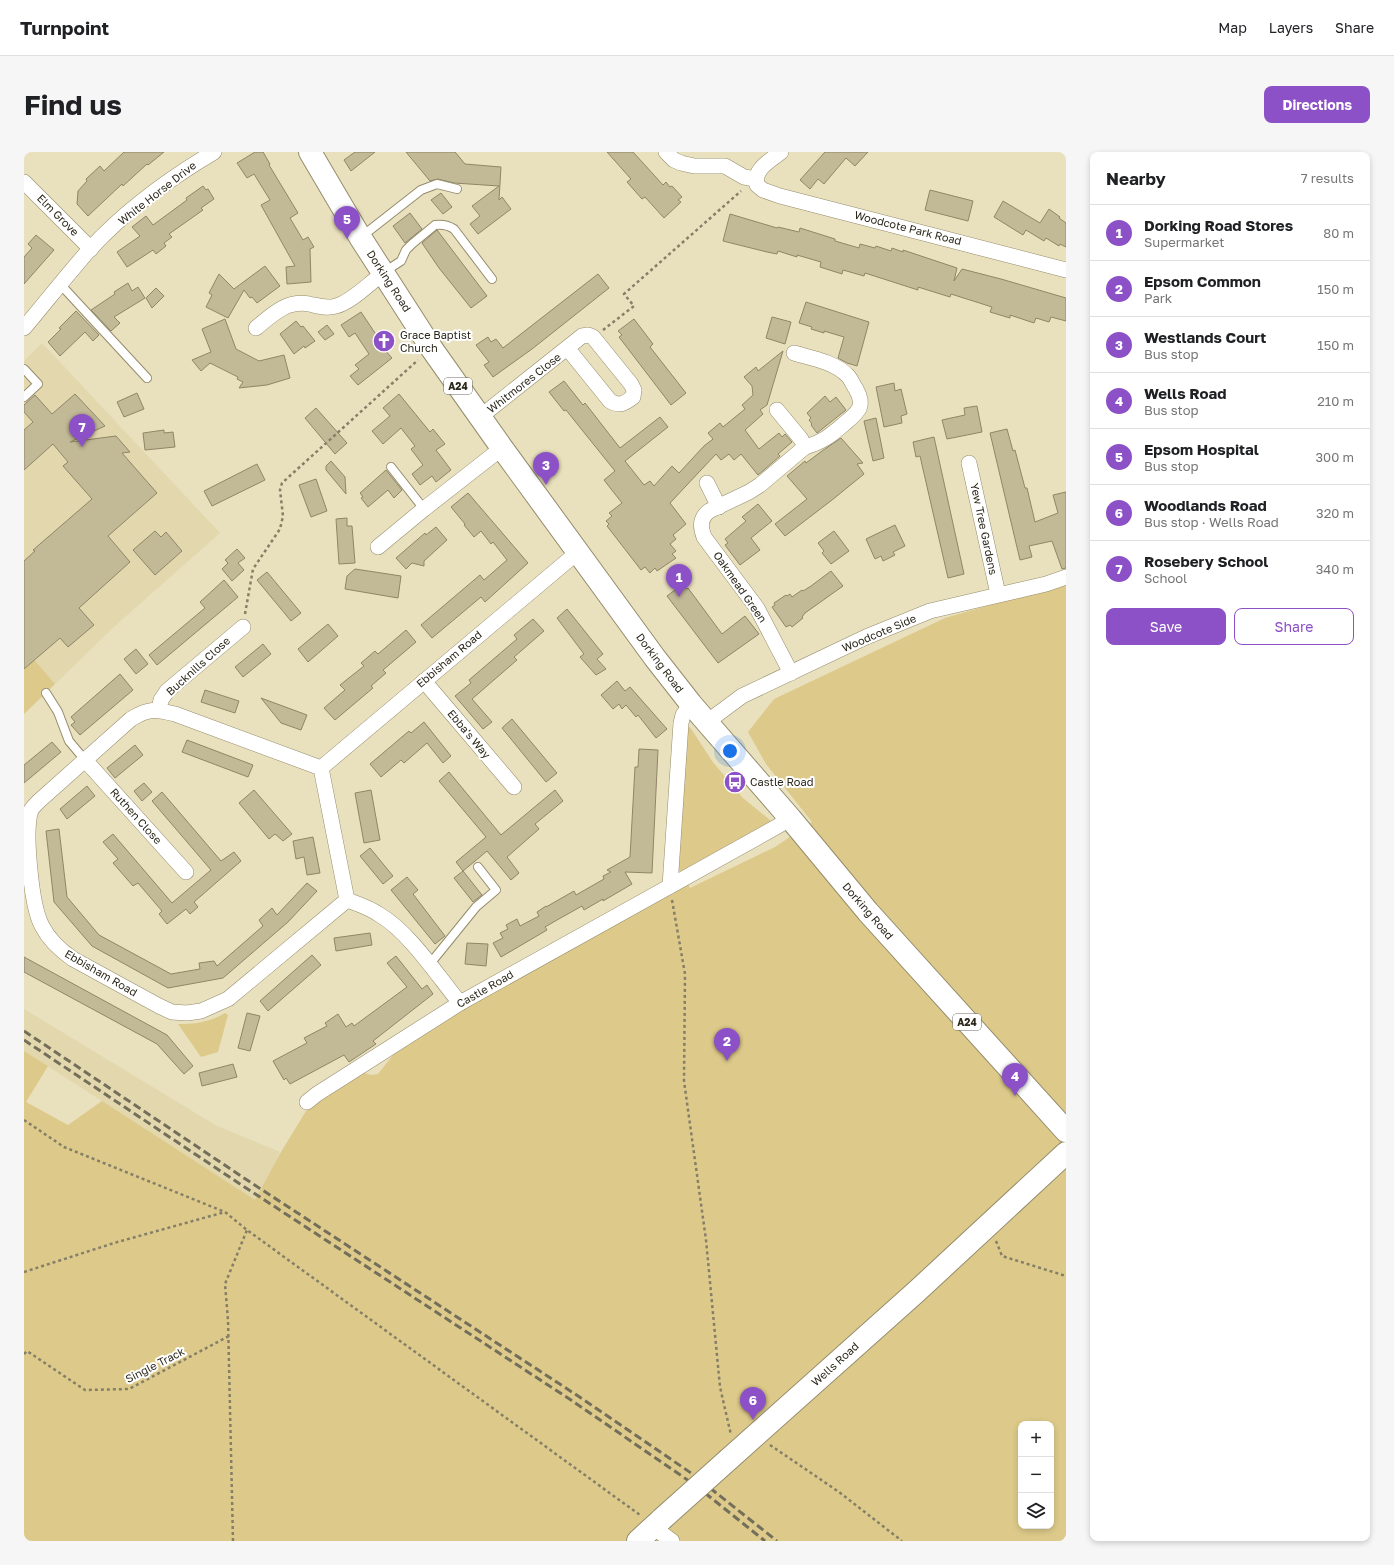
<!DOCTYPE html>
<html lang="en">
<head>
<meta charset="utf-8">
<style>
	body { margin:0; font-family:"Golos Text",sans-serif; background:#f6f6f6; color:#202124 }
	.controls { position:absolute; right:12px; bottom:12px; display:grid; overflow:hidden; border-radius:8px; box-shadow:0 2px 6px #0003 }
	.controls button { width:36px; height:36px; display:grid; place-items:center; padding:0; border:0; border-bottom:1px solid #e0e0e0; background:#fff; color:#202124; font:20px sans-serif }
	.you { position:absolute; left:706px; top:599px; width:14px; height:14px; margin:-10px; border:3px solid #fff; border-radius:50%; background:#1a73e8; box-shadow:0 0 0 6px #1a73e833 }
	.badge { display:grid; place-items:center; width:26px; height:26px; border-radius:50%; background:#8c50c7; color:#fff; font-size:13px; font-weight:700 }
	.pin { position:absolute; translate:-50% -33px; filter:drop-shadow(0 1px 2px #0008) }
	.pin::after { content:''; position:absolute; top:21px; width:14px; height:12px; background:inherit; clip-path:polygon(0 0,100% 0,50% 100%) }
	.list { margin:0; padding:0; list-style:none }
	h2 { display:flex; justify-content:space-between; align-items:center; height:52px; margin:0; padding:0 16px; font-size:17px }
	h2 small { font-size:13px; font-weight:400; color:#757577 }
	.list li { display:grid; grid-template-columns:26px 1fr auto; gap:12px; align-items:center; box-sizing:border-box; height:56px; padding:0 16px; border-top:1px solid #e0e0e0 }
	.list b { display:block; font-size:15px; white-space:nowrap }
	.list p { margin:0; font-size:13px; white-space:nowrap; color:#757577 }
	.list em { font-size:13px; font-style:normal; color:#757577 }
	.actions { display:flex; gap:8px; padding:12px 16px }
	.actions a { flex:1; padding:9px 0; border:1px solid #8c50c7; border-radius:8px; text-align:center; font-size:14px; color:#8c50c7 }
	.actions .main { background:#8c50c7; color:#fff }
	.icon { flex:none; width:22px; height:22px; fill:none; stroke:currentColor; stroke-width:2; stroke-linecap:round; stroke-linejoin:round }
	.map { position:relative; flex:none; width:1042px; height:1389px; overflow:hidden; border-radius:8px }
	header { display:flex; align-items:center; gap:24px; box-sizing:border-box; height:56px; padding:0 20px; background:#fff; border-bottom:1px solid #e0e0e0 }
	header strong { font-size:19px }
	nav { display:flex; gap:22px; margin-inline-start:auto; font-size:14px }
	.intro { display:flex; align-items:center; justify-content:space-between; box-sizing:border-box; height:96px; padding:0 24px }
	h1 { margin:0; font-size:28px }
	.button { padding:10px 18px; border-radius:8px; background:#8c50c7; color:#fff; font-size:14px; font-weight:700 }
	main { display:flex; gap:24px; padding:0 24px }
	aside { flex:1; background:#fff; border-radius:8px; box-shadow:0 2px 6px #0003 }
	.map>svg:first-child { display:block }
	.built { fill:#e2d7ad }
	.green { fill:#ddca8a; fill-rule:evenodd }
	.building { fill:#c2b997; stroke:#8f8666 }
	.lines { fill:none; stroke-linecap:round; stroke-linejoin:round }
	.lane-casing { stroke:#958c6c; stroke-width:10 }
	.street-casing { stroke:#958c6c; stroke-width:16 }
	.secondary-casing { stroke:#958c6c; stroke-width:24 }
	.highway-casing { stroke:#958c6c; stroke-width:24 }
	.path { stroke:#857f68; stroke-width:2.5; stroke-dasharray:3 3; stroke-linecap:butt }
	.lane { stroke:#fff; stroke-width:8 }
	.street { stroke:#fff; stroke-width:15 }
	.secondary { stroke:#fff; stroke-width:22 }
	.highway { stroke:#fff; stroke-width:22 }
	.rail { stroke:#746f5a; stroke-width:3; stroke-dasharray:8 4; stroke-linecap:butt }
	.secondary-bridge-casing { stroke:#958c6c; stroke-width:24; stroke-linecap:butt }
	.secondary-bridge { stroke:#fff; stroke-width:22 }
	.labels { text-anchor:middle; stroke-width:4; stroke-linejoin:round; paint-order:stroke }
	.shield { fill:#fff; stroke:#6b6960; stroke-width:1 }
	.shield-label { font-size:10px; font-weight:bold; fill:#2c291c }
	.street-label { font-size:11px; fill:#2c291c; stroke:#fff }
	.poi-label { font-size:11px; fill:#2c291c; stroke:#fff; text-anchor:start }
</style>
</head>
<body>
<header>
<strong>Turnpoint</strong>
<nav><a>Map</a><a>Layers</a><a>Share</a></nav>
</header>
<div class="intro"><h1>Find us</h1><a class="button">Directions</a></div>
<main>
<div class="map">
<svg width="1042" height="1389" viewBox="0 0 1042 1389">
	<rect width="100%" height="100%" fill="#e9e0bd"/>
	<!-- built -->
	<g class="built">
		<path d="M18,191L196,381L93,472L31,532L0,496V209Z"/>
		<path d="M0,857L193,974L256,1000L224,1075L120,1002L78,949L0,899Z"/>
	</g>
	<!-- green -->
	<g class="green">
		<path d="M1042,431V1389H0V899L24,914L2,950L44,973L78,949L231,1048L257,1000L282,959L338,920L347,923L354,922L373,898L437,856L663,729L666,736L751,695L788,670L742,612L724,580L750,547L921,466ZM997,1272H1027V1374H997Z"/>
		<path d="M0,496L31,532L0,562Z"/>
		<path d="M666,575L688,609L719,646L747,669L745,675L659,720L652,718L662,576Z"/>
		<path d="M201,861L204,863L194,900L177,905L154,872C172,872 186,870 201,861Z"/>
	</g>
	<!-- building -->
	<g class="building">
		<path d="M100,0H140L124,13L123,12L99,34L98,32L64,64L53,52L54,39L63,29L62,27L76,14L80,19Z"/>
		<path d="M231,0H239L246,12L245,13L274,61L266,66L279,88L284,85L290,95L286,97L287,130L263,132L262,115L271,114L237,53L246,48L230,22L223,26L213,11Z"/>
		<path d="M331,0H351L327,19L320,8Z"/>
		<path d="M382,0H431L441,12L477,15L475,48L478,45L487,57L454,82L446,72L456,64L448,54L475,34L430,31L414,27L406,29Z"/>
		<path d="M583,0H609L639,33L642,30L646,35L648,34L658,45L654,48L657,50L640,66L621,45L618,47L603,30L607,27Z"/>
		<path d="M801,0H844L831,14L822,6L800,32L794,27L786,37L776,28Z"/>
		<path d="M179,34L182,38L184,37L190,47L177,56L179,58L145,82L148,85L140,91L142,94L132,102L129,98L103,115L93,100L116,84L108,75L122,64L129,73L163,48L162,46Z"/>
		<path d="M906,38L949,49L944,69L901,58Z"/>
		<path d="M417,41L428,55L419,62L407,48Z"/>
		<path d="M979,49L1016,71L1025,57L1036,65L1035,66L1042,71V95L1036,92L1035,94L1022,86L1020,89L1002,78L999,83L970,65Z"/>
		<path d="M386,61L398,77L381,91L369,74Z"/>
		<path d="M706,62L753,76L754,75L775,80L776,76L811,87V89L835,96L836,92L851,96L852,94L867,99L868,96L879,100V98L933,116L930,129L938,117L977,127L1042,146V169L1027,165L1025,170L1012,166L1010,171L986,163V166L966,160L968,155L927,142L926,145L894,135V138L841,121L840,124L819,118L818,122L796,115L797,110L773,103V105L754,99L753,102L743,100L699,89Z"/>
		<path d="M413,78L463,144L447,156L415,116L398,91Z"/>
		<path d="M12,83L30,98L0,132V105L8,96L4,92Z"/>
		<path d="M241,114L256,134L233,151L228,145L226,146L220,138L204,166L182,155L188,143L185,141L195,122L210,137Z"/>
		<path d="M574,122L585,136L508,197L469,225L460,213L465,210L452,193L464,185L467,190L472,187L479,196Z"/>
		<path d="M104,131L108,139L114,135L121,146L90,165L96,171L87,179L67,158L91,142L90,140Z"/>
		<path d="M132,136L140,144L128,156L122,146Z"/>
		<path d="M782,150L845,170L833,214L823,211L814,206L820,185L800,179V181L787,177L788,175L775,171Z"/>
		<path d="M52,159L75,183L69,189L61,180L36,204L24,190L37,177L35,176Z"/>
		<path d="M337,160L353,184L350,186L368,206L334,233L326,224L335,217L331,213L345,202L331,181L325,185L317,173Z"/>
		<path d="M748,165L767,170L761,192L742,186Z"/>
		<path d="M201,167L212,197L235,209L260,203L266,226L243,233L215,236L219,230L213,227L214,225L186,211L177,219L168,208L187,200L178,177Z"/>
		<path d="M610,167L629,192L626,195L662,241L647,253L595,185L598,183L594,179Z"/>
		<path d="M272,169L277,175L279,174L291,189L281,196L280,194L270,202L256,182Z"/>
		<path d="M303,173L310,182L301,188L294,180Z"/>
		<path d="M759,199L743,253L736,258L739,262L721,278L735,297L755,281L758,285L761,282L768,290L754,302L756,304L734,323L717,302L710,308L705,302L697,308L692,302L646,351L662,372L649,383L652,387L646,392L652,399L648,402L652,406L633,419L631,416L626,421L621,415L617,418L583,374L585,372L582,369L588,364L585,361L598,351L580,328L591,319L542,258L540,259L525,240L540,229L559,253L561,251L596,296L636,265L644,275L601,309L620,333L626,329L630,334L648,314L655,321L680,294L689,287L684,281L696,271L699,275L721,257L718,253L729,243L728,234L720,225L732,215L734,219Z"/>
		<path d="M870,231L871,239L877,237L883,262L877,264L878,271L860,275L852,235Z"/>
		<path d="M113,241L120,257L100,265L93,250Z"/>
		<path d="M51,242L81,274L46,290L92,284L106,300L98,301L133,341L84,384L106,410L55,456L70,473L44,495L36,486L0,517V409L11,399L9,398L68,347L39,314L44,310L29,292L0,318V278L9,270L0,260V253L11,243L28,262Z"/>
		<path d="M375,242L406,280L409,277L421,292L412,298L427,318L412,330L408,324L396,333L388,322L399,313L387,297L391,294L377,276L359,292L348,279L366,264L359,256Z"/>
		<path d="M801,244L806,250L812,245L822,258L793,281L787,273L788,272L785,268L787,266L783,261Z"/>
		<path d="M953,254L958,280L923,287L918,268L941,263L940,256Z"/>
		<path d="M292,256L323,291L311,302L281,266Z"/>
		<path d="M852,266L860,306L849,309L840,269Z"/>
		<path d="M983,277L989,299L991,298L1001,336H1003L1011,370L1034,361L1029,343L1042,340V416L1038,417L1028,389L1005,394L1008,405L996,408L966,281Z"/>
		<path d="M140,278V281L149,280L151,295L121,298L119,281Z"/>
		<path d="M910,285L940,422L924,426L896,304L892,305L889,290Z"/>
		<path d="M817,286L839,311L833,312L840,322L808,348L761,384L751,372L783,347L763,324L781,309L782,311L798,299Z"/>
		<path d="M307,309L321,325L322,342L302,318V314Z"/>
		<path d="M233,312L241,328L188,354L180,339Z"/>
		<path d="M362,318L378,338L370,346L364,338L344,355L337,346L339,345L336,341Z"/>
		<path d="M292,327L303,359L287,365L275,333Z"/>
		<path d="M444,341L504,411L461,450L457,445L408,486L397,473L456,423L460,428L483,408L469,390L467,392L457,379L450,385L440,373L441,372L427,355Z"/>
		<path d="M734,352L748,369L727,386L736,398L716,413L701,393L704,391L701,387L722,369L718,365Z"/>
		<path d="M323,366V374H328L331,411L315,412L312,367Z"/>
		<path d="M871,373L881,394L869,400L871,403L859,409L857,404L851,407L842,387Z"/>
		<path d="M412,375L423,388L400,409V414L388,411L382,417L372,406L401,381L402,383Z"/>
		<path d="M131,379L137,385L142,380L158,399L131,423L109,398Z"/>
		<path d="M810,379L825,399L807,412L798,401L800,399L794,391Z"/>
		<path d="M213,397L221,406L214,411L220,418L208,429L198,417L204,411L201,408Z"/>
		<path d="M331,417L377,424L374,446L321,437L323,424Z"/>
		<path d="M807,419L819,434L781,461L778,465L779,466L768,475L766,473L762,475L748,455L751,453L750,451L762,443L763,444L766,442L768,445L778,438L779,439L787,434Z"/>
		<path d="M243,420L277,461L267,469L233,428Z"/>
		<path d="M200,428L214,445L133,513L125,503L181,456L176,450Z"/>
		<path d="M659,432L663,437L664,436L698,482L721,464L735,482L694,511L643,444Z"/>
		<path d="M543,457L579,502L573,507L582,517L572,523L556,505L560,502L533,466Z"/>
		<path d="M509,467L520,479L490,505L493,508L448,547L468,570L459,577L431,544L447,531L445,528L493,487L490,483Z"/>
		<path d="M304,472L314,484L284,510L274,497Z"/>
		<path d="M382,478L392,490L359,518L362,521L347,534L349,536L311,568L300,556L321,538L316,533L340,514L337,511L351,499L354,502Z"/>
		<path d="M239,492L247,502L219,525L211,515Z"/>
		<path d="M112,497L124,512L112,522L100,507Z"/>
		<path d="M96,522L109,538L56,583L47,573L51,570L47,565Z"/>
		<path d="M593,529L601,539L606,535L643,577L632,586L614,563L612,565L602,553L598,557L595,552L589,557L577,543Z"/>
		<path d="M181,538L215,549L211,561L177,550Z"/>
		<path d="M237,546L283,563L277,578L257,571Z"/>
		<path d="M488,567L533,621L522,630L478,576Z"/>
		<path d="M400,570L427,604L419,611L403,591L380,611L377,608L357,625L346,612L385,579L387,581Z"/>
		<path d="M163,588L229,613L224,625L158,600Z"/>
		<path d="M28,590L37,600L0,631V613Z"/>
		<path d="M111,593L119,603L91,626L83,616Z"/>
		<path d="M615,597L634,598L628,721L601,720L608,732L579,749V747L560,758L558,754L533,768L521,775L523,778L477,805L469,791L479,786L476,781L484,777L482,773L493,767L496,774L515,764L513,760L522,754V755L550,739L552,743L580,727L579,724L587,720L583,718L606,705L611,615H614Z"/>
		<path d="M425,620L477,683L531,638L539,649L511,672L515,677L483,705L495,721L487,728L463,699L439,719L432,710L462,685L415,629Z"/>
		<path d="M120,631L128,640L118,649L110,639Z"/>
		<path d="M63,634L71,644L43,667L36,657Z"/>
		<path d="M230,638L268,682L259,689L251,682L245,687L215,651Z"/>
		<path d="M347,638L356,688L340,691L331,641Z"/>
		<path d="M138,640L197,709L210,700L217,709L170,750L174,755L166,762L162,757L143,772L135,762L138,759L114,731L109,734L89,711L94,707L79,690L89,682L148,751L187,718L128,649Z"/>
		<path d="M35,677L43,745L75,783L147,822L176,817L175,811L190,809L193,814L239,774L235,768L248,756L253,763L283,731L293,739L264,770L199,826L144,836L68,794L30,750L22,679Z"/>
		<path d="M289,685L296,721L283,723L280,705L272,707L269,689Z"/>
		<path d="M346,696L369,724L359,732L336,704Z"/>
		<path d="M439,719L458,743L449,750L430,726Z"/>
		<path d="M383,725L394,738L389,742L421,784L411,792L367,738Z"/>
		<path d="M346,781L348,793L312,799L310,786Z"/>
		<path d="M443,791L464,792L462,814L441,812Z"/>
		<path d="M288,803L297,813L244,859L236,849Z"/>
		<path d="M372,804L398,837L403,833L409,842L349,889L352,892L325,910L320,903L266,932L262,926L260,928L249,909L283,891L280,886L303,874L301,871L314,862L322,875L328,871L330,874L383,835L363,811Z"/>
		<path d="M0,805L143,883L169,914L160,922L133,892L0,820Z"/>
		<path d="M223,861L236,864L226,899L214,896Z"/>
		<path d="M209,912L213,925L178,934L175,921Z"/>
	</g>
	<g class="lines">
		<!-- lane casing -->
		<g class="lane-casing">
			<g id="lane">
				<path d="M337,85L397,38L413,32L433,37"/>
				<path d="M360,120L377,109L382,98L388,92L411,73C419,72 424,73 430,77L468,127"/>
				<path d="M37,133L123,226"/>
				<path d="M0,217L14,232L0,245"/>
				<path d="M367,315L400,357"/>
				<path d="M22,541L34,560L45,589L61,608"/>
				<path d="M405,813L452,755L472,738L454,715"/>
			</g>
		</g>
		<!-- street casing -->
		<g class="street-casing">
			<g id="street">
				<path d="M642,0L650,8L657,11L670,14H701L720,25L732,27"/>
				<path d="M757,0C746,9 729,17 733,33L739,38L756,44L1042,118"/>
				<path d="M0,30L67,97"/>
				<path d="M0,176C22,150 43,123 66,97C101,59 146,26 190,0"/>
				<path d="M232,176C248,163 262,148 285,152C294,154 303,157 312,154C328,150 346,130 360,121"/>
				<path d="M753,258L777,287L781,295C799,290 807,283 820,272C834,260 842,255 832,237C829,233 827,227 824,224C811,210 787,206 770,201"/>
				<path d="M456,265L558,184L564,183L569,185L607,232L610,238L609,245C601,251 596,255 586,249L544,197"/>
				<path d="M945,311L974,442"/>
				<path d="M683,331L695,355"/>
				<path d="M354,395L400,357L478,296"/>
				<path d="M767,521L733,456L680,385C676,375 676,366 685,359L725,340L736,333L781,295"/>
				<path d="M400,529L490,635"/>
				<path d="M135,558L137,548L143,539L219,475"/>
				<path d="M683,570L718,544L842,485L906,459L1022,432L1042,425"/>
				<path d="M61,608L162,720"/>
				<path d="M297,616L151,562C131,557 125,556 107,567L15,649C12,652 9,655 7,658C0,678 7,754 18,774C25,788 36,798 49,807L135,854L148,860L163,861L177,859L204,847L323,748L297,616L554,400"/>
				<path d="M646,734L657,571L659,563L667,552"/>
				<path d="M323,748C334,752 346,756 356,763C386,781 413,823 436,851"/>
				<path d="M283,950L293,942L436,851L754,674L766,666"/>
				<path d="M629,1375L648,1389"/>
			</g>
		</g>
		<!-- secondary casing -->
		<g class="secondary-casing">
			<g id="secondary">
				<path d="M705,1307L892,1140L1042,1001"/>
				<path d="M614,1389L638,1367"/>
			</g>
		</g>
		<!-- highway casing -->
		<g class="highway-casing">
			<path id="highway" d="M286,0L336,85L408,197L478,296L631,506L667,552L766,666L844,760L1042,979"/>
		</g>
		<!-- path -->
		<g class="path">
			<path d="M579,178L610,154L600,142L717,39"/>
			<path d="M221,462L229,417L256,377L259,364L256,338L258,331L394,208"/>
			<path d="M648,748L661,822L660,929L682,1088L696,1235L707,1283"/>
			<path d="M0,968L40,995L201,1060L223,1078L616,1363"/>
			<path d="M972,1089L978,1104L1042,1124"/>
			<path d="M0,1120L90,1091L201,1060"/>
			<path d="M0,1202L3,1199L61,1238L105,1237L205,1184"/>
			<path d="M746,1293L815,1340L878,1389"/>
			<path d="M209,1389L204,1168L201,1132L223,1078"/>
		</g>
		<!-- lane -->
		<use href="#lane" class="lane"/>
		<!-- street -->
		<use href="#street" class="street"/>
		<!-- secondary -->
		<use href="#secondary" class="secondary"/>
		<!-- highway -->
		<use href="#highway" class="highway"/>
		<!-- rail -->
		<g class="rail">
			<path d="M0,879L223,1028L551,1242L670,1323"/>
			<path d="M0,888L219,1034L547,1248L665,1329"/>
			<path d="M686,1336L753,1389"/>
			<path d="M681,1341L741,1389"/>
		</g>
		<!-- secondary-bridge casing -->
		<g class="secondary-bridge-casing">
			<path id="secondary-bridge" d="M638,1367L705,1307"/>
		</g>
		<!-- secondary-bridge -->
		<use href="#secondary-bridge" class="secondary-bridge"/>
	</g>
	<!-- icons -->
	<defs>
		<g id="church-disc" transform="scale(1.15)"><circle r="9.5" fill="#8c50c7" stroke="#fff"/><path d="M-1.2-6h2.4v3.5h3.3v2.4h-3.3V6h-2.4V-.1h-3.3v-2.4h3.3Z" fill="#fff"/></g>
		<g id="bus-disc" transform="scale(1.15)"><circle r="9.5" fill="#8c50c7" stroke="#fff"/><path d="M-5-6H5V4H4V6H2V4H-2V6H-4V4H-5ZM-3.5-4V0h7V-4ZM-3.5 1.2v1.5H-2V1.2ZM2 1.2v1.5H3.5V1.2Z" fill="#fff"/></g>
	</defs>
	<g fill-rule="evenodd">
		<use href="#church-disc" x="360" y="189"/>
		<use href="#bus-disc" x="711" y="630"/>
	</g>
	<g class="labels">
		<!-- shield labels -->
		<g class="shield">
			<rect x="420" y="226" width="28" height="16" rx="3"/>
			<rect x="929" y="862" width="28" height="16" rx="3"/>
		</g>
		<g class="shield-label">
			<text x="434" y="238">A24</text>
			<text x="943" y="874">A24</text>
		</g>
		<!-- street labels -->
		<g class="street-label">
			<text transform="translate(133 41) rotate(-38)" y="4">White Horse Drive</text>
			<text transform="translate(34 63) rotate(45)" y="4">Elm Grove</text>
			<text transform="translate(884 76) rotate(14)" y="4">Woodcote Park Road</text>
			<text transform="translate(365 129) rotate(57)" y="4">Dorking Road</text>
			<text transform="translate(500 231) rotate(-38)" y="4">Whitmores Close</text>
			<text transform="translate(960 377) rotate(78)" y="4">Yew Tree Gardens</text>
			<text transform="translate(716 435) rotate(55)" y="4">Oakmead Green</text>
			<text transform="translate(855 481) rotate(-23)" y="4">Woodcote Side</text>
			<text transform="translate(425 507) rotate(-40)" y="4">Ebbisham Road</text>
			<text transform="translate(636 511) rotate(53)" y="4">Dorking Road</text>
			<text transform="translate(174 514) rotate(-42)" y="4">Bucknills Close</text>
			<text transform="translate(445 582) rotate(50)" y="4">Ebba's Way</text>
			<text transform="translate(112 664) rotate(48)" y="4">Ruthen Close</text>
			<text transform="translate(844 759) rotate(49)" y="4">Dorking Road</text>
			<text transform="translate(77 821) rotate(30)" y="4">Ebbisham Road</text>
			<text transform="translate(461 837) rotate(-30)" y="4">Castle Road</text>
			<text transform="translate(811 1212) rotate(-42)" y="4">Wells Road</text>
			<text transform="translate(131 1213) rotate(-27)" y="4">Single Track</text>
		</g>
		<!-- poi labels -->
		<g class="poi-label">
			<text x="376" y="187">Grace Baptist<tspan x="376" dy="13">Church</tspan></text>
			<text x="726" y="634">Castle Road</text>
		</g>
	</g>
</svg>
<div class="controls">
<button>+</button>
<button>−</button>
<button><svg class="icon" aria-label="layers" viewBox="0 0 24 24"><path d="M12 4l9 5-9 5-9-5zM3 14l9 5 9-5"/></svg></button>
</div>
<div class="you"></div>
<div class="pin badge" style="left:655px;top:445px">1</div>
<div class="pin badge" style="left:703px;top:909px">2</div>
<div class="pin badge" style="left:522px;top:333px">3</div>
<div class="pin badge" style="left:991px;top:944px">4</div>
<div class="pin badge" style="left:323px;top:87px">5</div>
<div class="pin badge" style="left:729px;top:1268px">6</div>
<div class="pin badge" style="left:58px;top:295px">7</div>
</div>
<aside>
<h2>Nearby<small>7 results</small></h2>
<ul class="list">
<li><span class="badge">1</span><div><b>Dorking Road Stores</b><p>Supermarket</p></div><em>80 m</em></li>
<li><span class="badge">2</span><div><b>Epsom Common</b><p>Park</p></div><em>150 m</em></li>
<li><span class="badge">3</span><div><b>Westlands Court</b><p>Bus stop</p></div><em>150 m</em></li>
<li><span class="badge">4</span><div><b>Wells Road</b><p>Bus stop</p></div><em>210 m</em></li>
<li><span class="badge">5</span><div><b>Epsom Hospital</b><p>Bus stop</p></div><em>300 m</em></li>
<li><span class="badge">6</span><div><b>Woodlands Road</b><p>Bus stop · Wells Road</p></div><em>320 m</em></li>
<li><span class="badge">7</span><div><b>Rosebery School</b><p>School</p></div><em>340 m</em></li>
</ul>
<div class="actions"><a class="main">Save</a><a>Share</a></div>
</aside>
</main>
</body>
</html>
